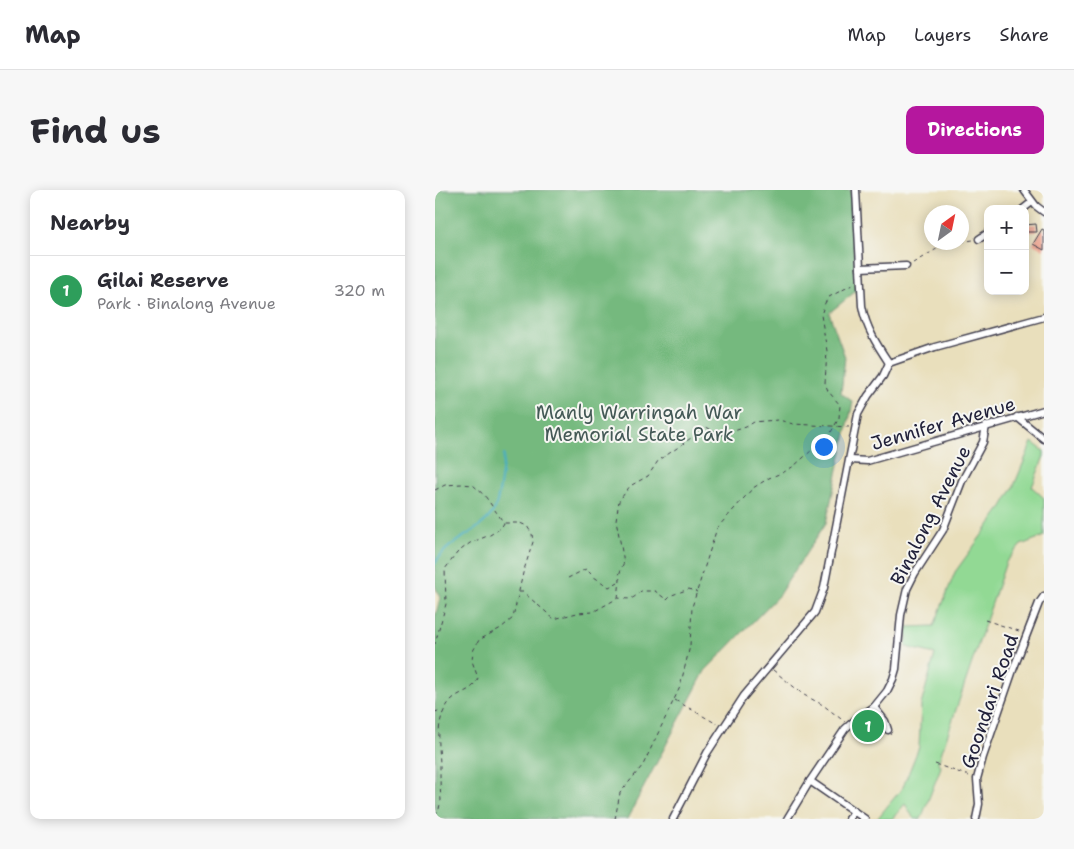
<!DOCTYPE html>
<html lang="en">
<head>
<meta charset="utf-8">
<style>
	body { margin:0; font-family:"Shantell Sans",sans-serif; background:#f7f7f7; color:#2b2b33 }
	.controls { position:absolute; right:15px; top:15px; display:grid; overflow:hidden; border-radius:10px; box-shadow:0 2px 12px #0003 }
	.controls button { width:45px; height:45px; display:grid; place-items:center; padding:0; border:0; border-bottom:1px solid #e1e1e2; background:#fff; color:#2b2b33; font:25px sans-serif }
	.compass { position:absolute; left:489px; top:15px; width:45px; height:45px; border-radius:50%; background:#fff; box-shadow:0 2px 12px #0003; rotate:33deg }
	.you { position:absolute; left:388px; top:256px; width:18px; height:18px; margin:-12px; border:4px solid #fff; border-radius:50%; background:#1a73e8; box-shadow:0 0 0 8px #1a73e833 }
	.badge { display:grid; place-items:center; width:32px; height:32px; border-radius:50%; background:#b5179e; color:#fff; font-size:16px; font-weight:700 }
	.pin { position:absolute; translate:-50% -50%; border:2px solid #fff; box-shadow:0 1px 5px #0006 }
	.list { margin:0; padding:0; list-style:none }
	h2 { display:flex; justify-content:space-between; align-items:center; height:65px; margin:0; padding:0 20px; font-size:21px }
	h2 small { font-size:16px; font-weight:400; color:#7c7c81 }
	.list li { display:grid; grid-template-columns:32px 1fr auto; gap:15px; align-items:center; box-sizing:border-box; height:70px; padding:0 20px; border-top:1px solid #e1e1e2 }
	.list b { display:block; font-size:19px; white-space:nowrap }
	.list p { margin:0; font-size:16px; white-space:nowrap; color:#7c7c81 }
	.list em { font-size:16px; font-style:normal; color:#7c7c81 }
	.map { position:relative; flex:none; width:609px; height:629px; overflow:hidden; border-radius:10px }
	header { display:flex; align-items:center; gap:30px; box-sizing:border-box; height:70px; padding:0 25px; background:#fff; border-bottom:1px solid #e1e1e2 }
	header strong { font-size:24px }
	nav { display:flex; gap:28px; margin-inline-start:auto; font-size:18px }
	.intro { display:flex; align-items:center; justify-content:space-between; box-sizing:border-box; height:120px; padding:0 30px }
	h1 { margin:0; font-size:35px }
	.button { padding:12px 22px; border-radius:10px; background:#b5179e; color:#fff; font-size:18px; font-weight:700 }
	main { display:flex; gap:30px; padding:0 30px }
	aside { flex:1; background:#fff; border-radius:10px; box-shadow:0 2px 12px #0003 }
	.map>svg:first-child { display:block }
	.green { fill:#92d994; stroke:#5a7e68 }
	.forest { fill:#75b97e; stroke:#4c6e5c }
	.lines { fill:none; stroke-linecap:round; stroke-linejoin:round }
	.stream { stroke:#44adc4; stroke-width:2 }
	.building { fill:#ea9882 }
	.minor-casing { stroke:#403e4e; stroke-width:9 }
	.path { stroke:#403e4e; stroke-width:1; stroke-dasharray:4 4; stroke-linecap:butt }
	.minor { stroke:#fff; stroke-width:6 }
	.labels { text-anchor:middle; stroke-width:4; stroke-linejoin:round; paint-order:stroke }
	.park-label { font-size:19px; fill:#445956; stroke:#f6f6f2 }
	.street-label { font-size:19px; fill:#22223b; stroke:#f6f6f2 }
</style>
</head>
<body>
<header>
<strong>Map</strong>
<nav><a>Map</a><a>Layers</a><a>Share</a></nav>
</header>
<div class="intro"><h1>Find us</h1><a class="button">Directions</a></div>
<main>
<aside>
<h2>Nearby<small></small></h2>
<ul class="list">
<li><span class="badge" style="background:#2e9e5b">1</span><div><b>Gilai Reserve</b><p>Park · Binalong Avenue</p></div><em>320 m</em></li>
</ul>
</aside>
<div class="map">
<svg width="609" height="629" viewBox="0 0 609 629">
	<rect width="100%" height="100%" fill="#f6f6f2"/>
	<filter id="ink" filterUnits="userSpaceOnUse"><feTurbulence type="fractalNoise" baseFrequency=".02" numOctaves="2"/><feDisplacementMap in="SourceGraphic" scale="10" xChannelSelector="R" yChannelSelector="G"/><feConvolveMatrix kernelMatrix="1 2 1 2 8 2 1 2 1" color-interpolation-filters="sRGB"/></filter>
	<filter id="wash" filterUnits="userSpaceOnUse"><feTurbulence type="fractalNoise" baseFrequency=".0096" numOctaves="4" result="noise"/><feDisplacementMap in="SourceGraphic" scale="20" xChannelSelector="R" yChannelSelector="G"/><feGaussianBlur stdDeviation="1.12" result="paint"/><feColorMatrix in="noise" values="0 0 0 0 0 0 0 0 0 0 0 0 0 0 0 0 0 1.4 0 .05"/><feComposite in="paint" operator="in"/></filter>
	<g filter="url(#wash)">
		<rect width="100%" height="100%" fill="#e9dfbc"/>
		<!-- green -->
		<g class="green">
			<path d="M597,252L609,261V266L597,297L609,308V346L586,355L571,372L503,573L506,577L486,629H479L470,614L457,629H442L468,597L484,557L486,515L500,464L471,457L473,437L499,436L520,382L565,320L578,298Z"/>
			<path d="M435,523C444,525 450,536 442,543C439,546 434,548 431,550L418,538Z"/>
		</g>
		<!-- forest -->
		<path class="forest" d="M0,0H416L421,101L394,123L410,167L406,203L418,212L391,333L343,406L270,481L192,629H0V428L5,408L0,395Z"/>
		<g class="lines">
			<!-- stream -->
			<path class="stream" d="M0,374C12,349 43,345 58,322C65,311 67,280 69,265"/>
		</g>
		<g id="blocks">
			<!-- building -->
			<g class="building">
				<path d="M601,34L602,42H590V35Z"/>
				<path d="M607,39L609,40V60L598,54Z"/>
			</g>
		</g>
	</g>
	<g filter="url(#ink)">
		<use href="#blocks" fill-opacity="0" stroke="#403e4e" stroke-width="1"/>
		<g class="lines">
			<!-- minor casing -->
			<g class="minor-casing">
				<g id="minor">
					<path d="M421,0L427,116C431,138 442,155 454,173"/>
					<path d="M589,0L601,16L609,22"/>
					<path d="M588,19L597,12"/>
					<path d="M544,49L553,43"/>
					<path d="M425,78L471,76"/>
					<path d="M582,227L609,249"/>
					<path d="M416,270L432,271L609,220"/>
					<path d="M439,517L450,531L453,540"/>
					<path d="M375,591L430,629"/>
					<path d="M238,629L272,563L309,506L380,422L389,398L423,224L433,206L448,186L454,173L500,157L609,127"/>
					<path d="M352,629L375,591L410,539L420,530L439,517L452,501L458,489L461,479L466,425L472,399L480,383L508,340L527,291L548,252L551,236"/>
					<path d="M414,629L419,621"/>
					<path d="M541,629L544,614L542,589L548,567L578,480L604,413L609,406"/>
				</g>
			</g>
			<!-- path -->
			<g class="path">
				<path d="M526,52L538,50"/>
				<path d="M478,73L505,57L525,52"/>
				<path d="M0,300L10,295L26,294L38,295L50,306L69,333L66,338L55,345L35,353L22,363L10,379L11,414L0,454"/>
				<path d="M133,388L151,379L159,387L174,397L185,391"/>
				<path d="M84,402H88L119,429L142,423L158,422L183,408C196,409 196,411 206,401H220L232,410L237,405L254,399L262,402"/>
				<path d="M183,408L185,390L184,385L189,372L181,330L184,311L195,296L213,286L223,271L245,256L271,237L287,245L311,237L319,232L329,231L344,230L358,234L414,237"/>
				<path d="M550,430L587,442"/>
				<path d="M338,480L369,505L388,515L410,532"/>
				<path d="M240,510L282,534"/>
				<path d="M0,522L3,521L8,524"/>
				<path d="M500,574L537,587"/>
				<path d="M0,626L4,619L6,610C5,598 5,586 5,574C4,552 0,528 16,510C25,501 38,502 43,488L37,471L38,461L44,450L66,438L78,428L88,383L98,352L97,344L92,336L85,333H69"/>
				<path d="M180,629L185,603L208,575L245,497L255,456L257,417L282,338L318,298L334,288L349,282L359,276L395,244L404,228L405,215L393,201L390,193L392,161L386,125L390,113L394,107L419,94"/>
			</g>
			<!-- minor -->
			<use href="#minor" class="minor"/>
		</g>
	</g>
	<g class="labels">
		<!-- park labels -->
		<g class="park-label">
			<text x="204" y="229">Manly Warringah War<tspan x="204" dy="22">Memorial State Park</tspan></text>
		</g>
		<!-- street labels -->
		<g class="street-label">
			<text transform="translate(508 233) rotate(-16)" y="7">Jennifer Avenue</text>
			<text transform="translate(495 325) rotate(-63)" y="7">Binalong Avenue</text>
			<text transform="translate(554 511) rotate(-71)" y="7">Goondari Road</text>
		</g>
	</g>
</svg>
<div class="controls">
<button>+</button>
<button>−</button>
</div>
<svg class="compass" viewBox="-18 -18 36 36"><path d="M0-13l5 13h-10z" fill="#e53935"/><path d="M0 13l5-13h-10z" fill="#7c7c81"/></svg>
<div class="you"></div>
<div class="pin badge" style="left:433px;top:536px;background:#2e9e5b">1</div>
</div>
</main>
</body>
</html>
